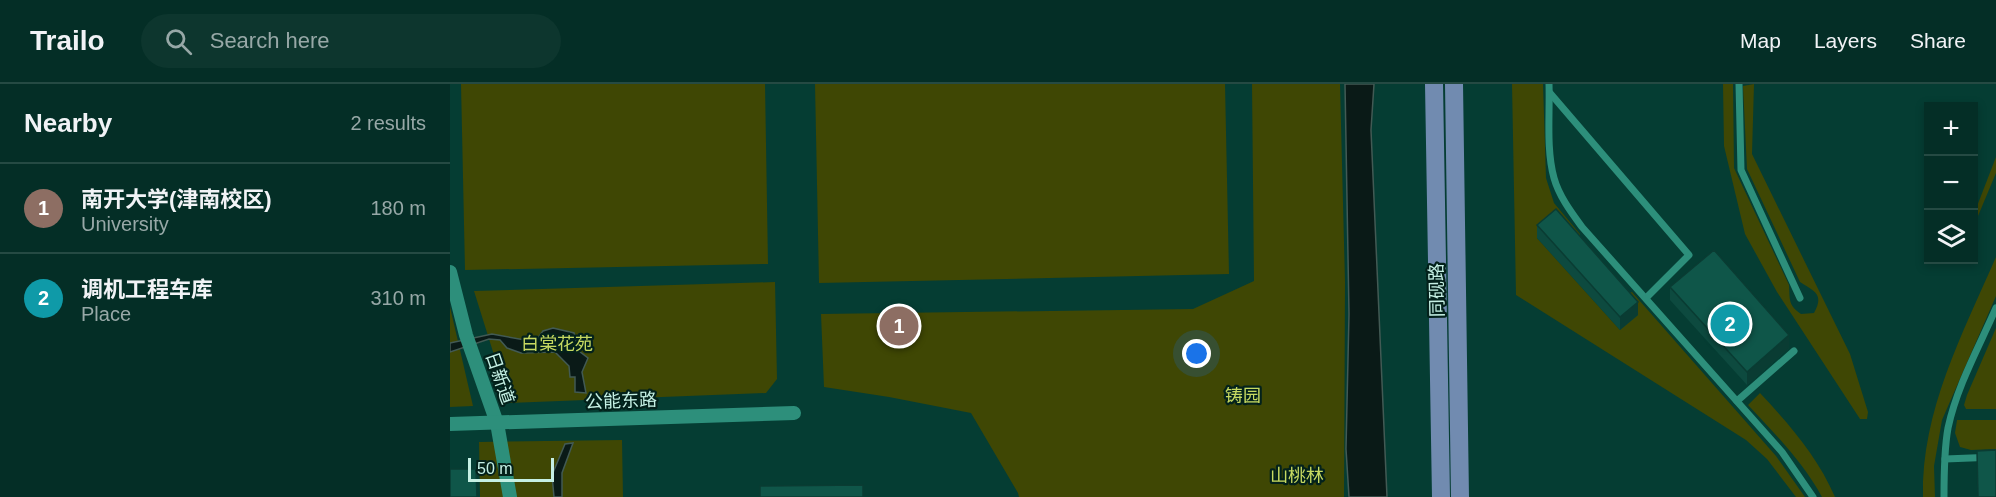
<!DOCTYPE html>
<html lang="en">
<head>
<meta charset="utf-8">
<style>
	body { margin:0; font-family:Helvetica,"Noto Sans SC",sans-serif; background:#0d362e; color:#f1f3f6 }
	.controls { position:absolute; right:18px; top:18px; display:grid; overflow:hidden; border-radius:0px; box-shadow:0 3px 9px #0003 }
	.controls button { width:54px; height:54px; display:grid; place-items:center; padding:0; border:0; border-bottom:2px solid #254a43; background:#042e26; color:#f1f3f6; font:30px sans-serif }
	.scale { position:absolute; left:18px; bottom:15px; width:86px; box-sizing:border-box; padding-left:6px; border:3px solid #c5f0e4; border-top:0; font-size:16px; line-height:21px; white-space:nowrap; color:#c5f0e4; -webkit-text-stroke:4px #03211b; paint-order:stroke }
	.you { position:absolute; left:747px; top:270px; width:21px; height:21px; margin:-15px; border:4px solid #fff; border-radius:50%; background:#1a73e8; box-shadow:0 0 0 9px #1a73e833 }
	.badge { display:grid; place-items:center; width:39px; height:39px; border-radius:50%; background:#8bbbb9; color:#fff; font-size:20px; font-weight:700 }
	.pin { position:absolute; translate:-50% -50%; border:3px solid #fff; box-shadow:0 2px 6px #0006 }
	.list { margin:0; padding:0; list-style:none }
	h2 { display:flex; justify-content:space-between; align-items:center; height:78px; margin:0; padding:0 24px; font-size:26px }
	h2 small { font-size:20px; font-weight:400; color:#97a8a7 }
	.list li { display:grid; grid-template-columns:39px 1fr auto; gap:18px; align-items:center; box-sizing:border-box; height:90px; padding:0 24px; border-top:2px solid #254a43 }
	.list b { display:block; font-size:22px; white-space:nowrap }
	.list p { margin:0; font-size:20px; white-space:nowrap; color:#97a8a7 }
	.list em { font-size:20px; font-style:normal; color:#97a8a7 }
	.icon { flex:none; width:33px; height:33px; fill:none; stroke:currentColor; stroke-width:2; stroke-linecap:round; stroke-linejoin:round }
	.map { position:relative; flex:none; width:1546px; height:413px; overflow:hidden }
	header { display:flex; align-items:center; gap:36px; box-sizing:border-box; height:84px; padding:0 30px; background:#042e26; border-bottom:2px solid #254a43 }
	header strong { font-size:28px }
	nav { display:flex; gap:33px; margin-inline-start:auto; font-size:21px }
	.search { width:420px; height:54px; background:#0d362e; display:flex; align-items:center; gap:15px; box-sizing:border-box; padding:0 21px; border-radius:33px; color:#97a8a7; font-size:22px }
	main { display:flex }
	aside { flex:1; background:#042e26 }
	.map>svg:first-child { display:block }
	.green { fill:#3f4704 }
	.water { fill:#0a1a17; stroke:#425a54; stroke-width:1.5 }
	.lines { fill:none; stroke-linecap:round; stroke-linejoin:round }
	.service { stroke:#2d8f7b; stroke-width:7 }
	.minor { stroke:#2d8f7b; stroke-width:14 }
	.primary { stroke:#718bb0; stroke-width:18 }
	.wall { fill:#0d4a3f }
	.shaded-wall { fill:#0a3c33 }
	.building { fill:#0f5649; stroke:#0a3c33; stroke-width:1.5 }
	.labels { text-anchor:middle; stroke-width:4.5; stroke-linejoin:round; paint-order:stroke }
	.street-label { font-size:18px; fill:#c5f0e4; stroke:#03211b }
	.park-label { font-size:18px; fill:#c7da61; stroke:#03211b }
</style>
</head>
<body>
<header>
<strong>Trailo</strong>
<div class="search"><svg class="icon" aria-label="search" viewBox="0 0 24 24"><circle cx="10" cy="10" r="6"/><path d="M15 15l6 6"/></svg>Search here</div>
<nav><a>Map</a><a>Layers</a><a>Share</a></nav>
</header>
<main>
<aside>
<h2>Nearby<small>2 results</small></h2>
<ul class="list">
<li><span class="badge" style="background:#8d6e63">1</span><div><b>南开大学(津南校区)</b><p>University</p></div><em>180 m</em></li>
<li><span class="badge" style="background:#0f9aa8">2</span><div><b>调机工程车库</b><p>Place</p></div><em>310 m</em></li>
</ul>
</aside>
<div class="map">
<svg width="1546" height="413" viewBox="0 0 1546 413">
	<rect width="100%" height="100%" fill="#053d33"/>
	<!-- green -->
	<g class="green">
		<path d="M11,0H315L318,180L15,186Z"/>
		<path d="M365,0H775L779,190L369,199Z"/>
		<path d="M802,0H890L895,198L894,413H569L568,409L521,329L439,313L374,303L371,230L743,225L804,197Z"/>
		<path d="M1062,0H1093L1096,94L1104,119L1130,150V155L1087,154L1170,246L1175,210L1182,208L1326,372L1355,413H1346L1317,375L1296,356L1066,211Z"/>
		<path d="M1273,0H1283L1284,84L1339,201C1340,216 1338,221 1351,230L1364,229C1375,209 1363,207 1350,198L1297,85L1293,2L1304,0L1302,70L1400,270L1418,328L1417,335H1410L1327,208L1295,150L1274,62Z"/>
		<path d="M1546,73V89L1528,132L1524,130Z"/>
		<path d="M1546,173V212L1492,336L1484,382L1485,413H1473C1471,327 1513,249 1546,173Z"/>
		<path d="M325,198L327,295L316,309L59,319L24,207Z"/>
		<path d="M0,223L23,322L0,323Z"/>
		<path d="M1546,244V325H1516L1514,321L1517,311Z"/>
		<path d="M1310,309C1339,340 1368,373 1385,413H1372C1353,378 1325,350 1298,321Z"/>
		<path d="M1507,336H1546V365L1521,366L1510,363L1505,349Z"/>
		<path d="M172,356L173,413H30L29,358Z"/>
	</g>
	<!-- water -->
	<g class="water">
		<path d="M895,0H924L921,46L937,413H899L896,365L899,230Z"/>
		<path d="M103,244L124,249L129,267L138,274L132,288L136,309L125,308V293H120L119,282L105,268L71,269L57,264L50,256L39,255L0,268V259L42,250L75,256L88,254L93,247Z"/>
		<path d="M123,359L112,389V413H104L102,391L115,360Z"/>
	</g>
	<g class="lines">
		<!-- service -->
		<g class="service">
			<path d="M1099,0C1100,30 1096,65 1104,94C1109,112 1121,128 1132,143L1332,368L1363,413"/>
			<path d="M1289,0L1291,86L1350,214"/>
			<path d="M1100,9L1239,171L1196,214"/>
			<path d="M1287,317L1344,267"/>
			<path d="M1495,375L1546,373"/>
			<path d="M1494,413C1494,390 1494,366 1498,344C1507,302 1529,263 1546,224"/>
		</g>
		<!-- minor -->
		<g class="minor">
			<path d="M0,188L16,251L47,339L60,413"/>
			<path d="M0,340L344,329"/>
		</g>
		<!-- primary -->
		<g class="primary">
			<path d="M984,0L991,413"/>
			<path d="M1004,0L1010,413"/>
		</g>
	</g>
	<!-- wall -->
	<g class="wall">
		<path d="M1087,141L1188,231L1170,246L1087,154Z"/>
		<path d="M1220,203L1339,264L1297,301L1220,216Z"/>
	</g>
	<!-- shaded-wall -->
	<g class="shaded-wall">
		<path d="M1188,218V231L1170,246V233Z"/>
		<path d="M1339,251V264L1297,301V288Z"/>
	</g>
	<!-- building -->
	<g class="building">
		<path d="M1106,125L1188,218L1170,233L1087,141Z"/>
		<path d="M1264,166L1339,251L1297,288L1220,203Z"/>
		<path d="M1546,366V413H1528L1527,367Z"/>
		<path d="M0,385H26L27,413H0Z"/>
		<path d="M413,401V413H310V402Z"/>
	</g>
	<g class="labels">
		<!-- street labels -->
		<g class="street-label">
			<text transform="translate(987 206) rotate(-91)" y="6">同砚路</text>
			<text transform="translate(50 294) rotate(71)" y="6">日新道</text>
			<text transform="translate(171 317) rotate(-2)" y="6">公能东路</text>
		</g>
		<!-- park labels -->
		<g class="park-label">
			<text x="107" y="266">白棠花苑</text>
			<text x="793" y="318">铸园</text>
			<text x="847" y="398">山桃林</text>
		</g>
	</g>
</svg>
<div class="controls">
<button>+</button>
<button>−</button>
<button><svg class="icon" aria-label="layers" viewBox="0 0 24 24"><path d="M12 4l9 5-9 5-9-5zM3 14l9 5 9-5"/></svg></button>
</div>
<div class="scale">50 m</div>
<div class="you"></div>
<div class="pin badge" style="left:449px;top:242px;background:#8d6e63">1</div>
<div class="pin badge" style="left:1280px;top:240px;background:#0f9aa8">2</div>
</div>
</main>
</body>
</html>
